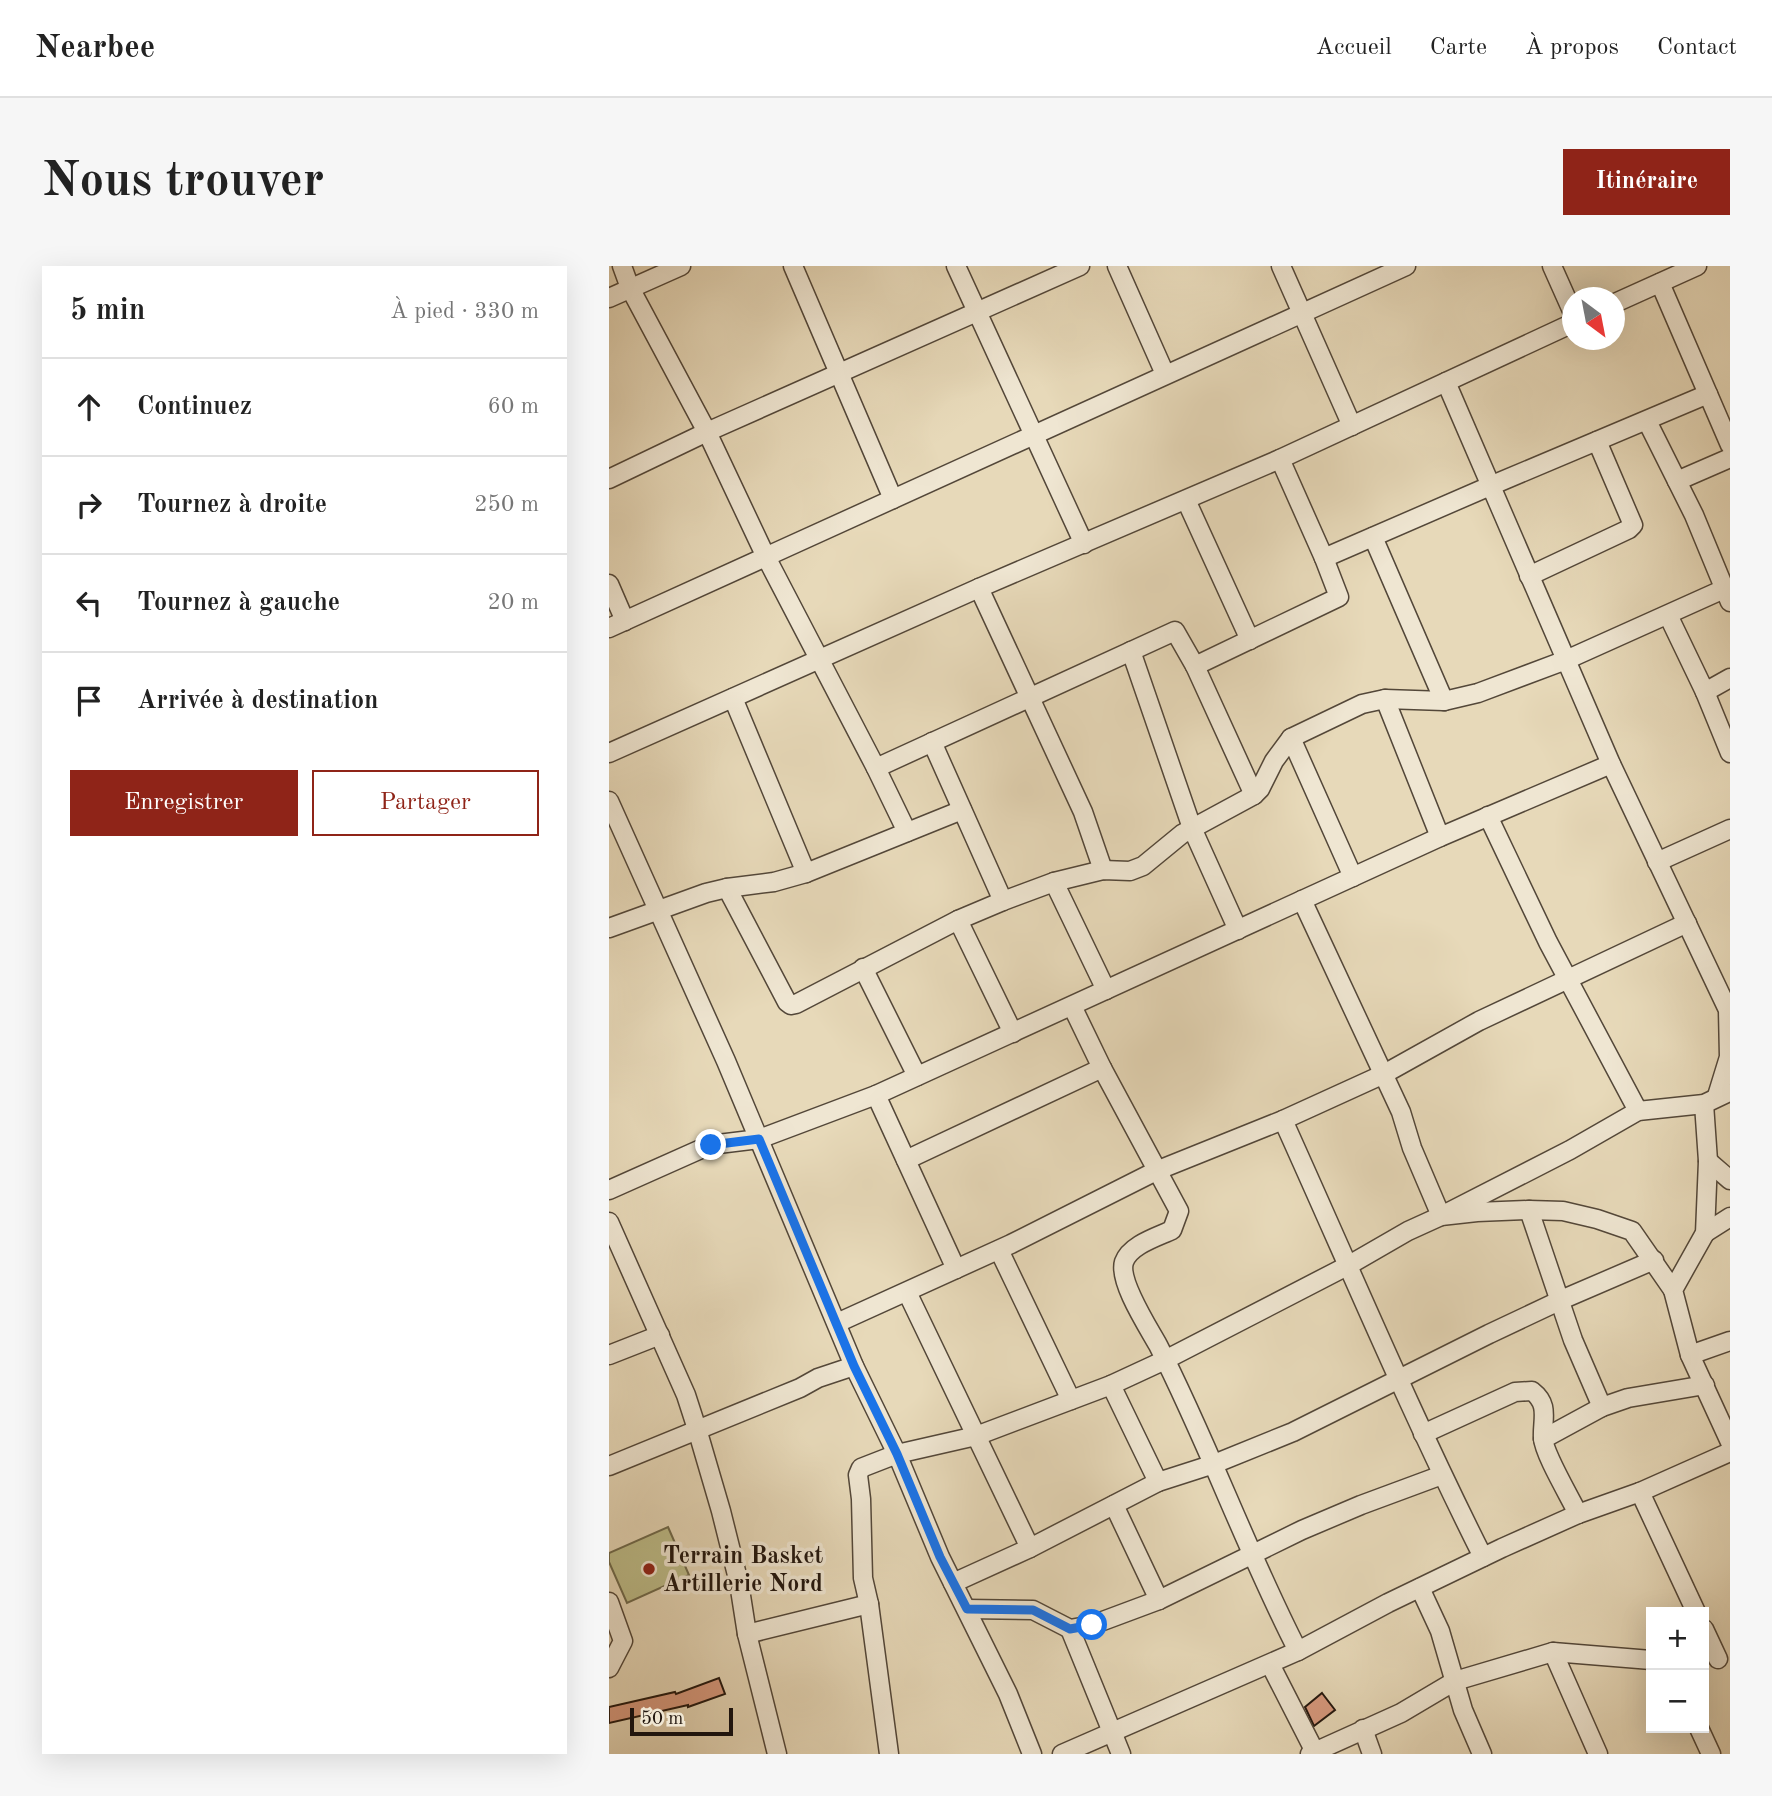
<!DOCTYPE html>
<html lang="fr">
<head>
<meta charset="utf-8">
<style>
	body { margin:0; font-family:"Old Standard TT",serif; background:#f6f6f6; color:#222 }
	.controls { position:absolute; right:21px; bottom:21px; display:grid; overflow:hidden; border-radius:0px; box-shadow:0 7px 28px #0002 }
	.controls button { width:63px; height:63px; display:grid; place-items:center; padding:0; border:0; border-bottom:2px solid #e0e0e0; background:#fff; color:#222; font:35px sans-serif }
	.compass { position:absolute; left:953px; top:21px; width:63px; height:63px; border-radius:50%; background:#fff; box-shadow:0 7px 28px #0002; rotate:148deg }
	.scale { position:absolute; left:21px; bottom:18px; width:103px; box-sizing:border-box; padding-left:7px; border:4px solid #22160e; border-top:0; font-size:19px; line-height:24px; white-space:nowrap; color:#22160e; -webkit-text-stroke:5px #efe6d2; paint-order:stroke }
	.stop { position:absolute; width:21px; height:21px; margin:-16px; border:5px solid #1a73e8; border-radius:50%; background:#fff }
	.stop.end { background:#1a73e8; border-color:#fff; box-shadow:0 2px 7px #0008 }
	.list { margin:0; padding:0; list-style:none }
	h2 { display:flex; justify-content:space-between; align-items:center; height:91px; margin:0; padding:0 28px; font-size:30px }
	h2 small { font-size:23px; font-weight:400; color:#767676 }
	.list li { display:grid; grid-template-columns:46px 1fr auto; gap:21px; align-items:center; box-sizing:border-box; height:98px; padding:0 28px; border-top:2px solid #e0e0e0 }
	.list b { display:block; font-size:26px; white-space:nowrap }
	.list em { font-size:23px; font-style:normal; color:#767676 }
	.actions { display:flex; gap:14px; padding:21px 28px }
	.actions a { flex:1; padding:16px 0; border:2px solid #8f2418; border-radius:0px; text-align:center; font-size:24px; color:#8f2418 }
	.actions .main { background:#8f2418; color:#fff }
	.icon { flex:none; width:38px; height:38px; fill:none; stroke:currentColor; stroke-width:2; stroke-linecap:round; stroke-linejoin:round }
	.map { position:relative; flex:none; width:1121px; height:1488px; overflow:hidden; border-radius:0px }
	header { display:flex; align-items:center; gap:42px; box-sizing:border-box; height:98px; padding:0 35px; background:#fff; border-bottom:2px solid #e0e0e0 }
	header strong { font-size:33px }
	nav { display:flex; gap:38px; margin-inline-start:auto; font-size:24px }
	.intro { display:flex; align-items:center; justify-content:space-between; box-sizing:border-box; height:168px; padding:0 42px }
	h1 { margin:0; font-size:49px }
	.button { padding:18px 32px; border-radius:0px; background:#8f2418; color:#fff; font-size:24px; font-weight:700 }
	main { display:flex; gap:42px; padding:0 42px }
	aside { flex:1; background:#fff; border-radius:0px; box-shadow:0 7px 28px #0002 }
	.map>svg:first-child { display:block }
	.green { fill:#bdbd8a; stroke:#706a4c; stroke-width:2 }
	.building { fill:#d89a7f; stroke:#22160e; stroke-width:2 }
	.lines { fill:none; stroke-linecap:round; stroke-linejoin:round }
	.minor-casing { stroke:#534739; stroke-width:21 }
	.minor { stroke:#efe6d2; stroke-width:18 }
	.route { stroke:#1a73e8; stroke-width:9 }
	.poi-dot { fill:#8f2418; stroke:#efe6d2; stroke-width:2.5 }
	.labels { text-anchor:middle; stroke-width:7; stroke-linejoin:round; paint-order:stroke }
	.poi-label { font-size:24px; font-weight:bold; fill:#22160e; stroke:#efe6d2; text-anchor:start }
</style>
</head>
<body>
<header>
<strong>Nearbee</strong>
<nav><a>Accueil</a><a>Carte</a><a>À propos</a><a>Contact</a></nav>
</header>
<div class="intro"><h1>Nous trouver</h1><a class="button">Itinéraire</a></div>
<main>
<aside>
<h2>5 min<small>À pied · 330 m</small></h2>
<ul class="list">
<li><svg class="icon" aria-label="ahead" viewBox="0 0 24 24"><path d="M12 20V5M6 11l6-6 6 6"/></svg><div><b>Continuez</b></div><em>60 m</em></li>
<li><svg class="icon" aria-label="right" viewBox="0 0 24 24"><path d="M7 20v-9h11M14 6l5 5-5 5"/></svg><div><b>Tournez à droite</b></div><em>250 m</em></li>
<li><svg class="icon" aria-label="left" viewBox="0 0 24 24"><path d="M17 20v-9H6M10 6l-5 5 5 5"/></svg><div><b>Tournez à gauche</b></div><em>20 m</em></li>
<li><svg class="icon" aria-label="arrive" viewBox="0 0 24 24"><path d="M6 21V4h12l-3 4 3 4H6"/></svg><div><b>Arrivée à destination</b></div></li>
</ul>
<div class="actions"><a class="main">Enregistrer</a><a>Partager</a></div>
</aside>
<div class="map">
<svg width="1121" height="1488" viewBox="0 0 1121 1488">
	<rect width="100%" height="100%" fill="#e7d9b9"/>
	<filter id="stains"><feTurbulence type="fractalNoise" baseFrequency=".00286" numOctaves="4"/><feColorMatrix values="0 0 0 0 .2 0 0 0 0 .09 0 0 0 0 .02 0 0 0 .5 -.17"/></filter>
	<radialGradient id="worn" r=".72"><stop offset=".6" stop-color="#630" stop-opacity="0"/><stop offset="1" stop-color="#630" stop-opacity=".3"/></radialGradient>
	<!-- green -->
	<path class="green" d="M59,1261L80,1309L18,1337L0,1296V1287Z"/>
	<!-- building -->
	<g class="building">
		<path d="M110,1412L116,1428L79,1441V1439L0,1457V1441L66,1426L67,1428Z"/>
		<path d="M713,1427L726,1444L705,1460L696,1441Z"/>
	</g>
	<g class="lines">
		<!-- minor casing -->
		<g class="minor-casing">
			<g id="minor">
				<path d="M13,0L21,22L98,166L156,289L267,502L298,566"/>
				<path d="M184,0L284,233"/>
				<path d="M347,0L475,278"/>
				<path d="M508,0L556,108"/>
				<path d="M672,0L743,160"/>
				<path d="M943,0L964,47"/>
				<path d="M1051,17L1121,179"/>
				<path d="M0,32L72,0"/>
				<path d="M1006,37L1088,0"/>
				<path d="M837,116L1002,498L1119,744L1120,791L1108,830"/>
				<path d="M1038,155L1085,249L1121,336"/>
				<path d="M0,213L98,166L471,0"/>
				<path d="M1068,215L1121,192"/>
				<path d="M577,234L641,374"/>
				<path d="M764,271L835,435"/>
				<path d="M715,292L881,220L1099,128"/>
				<path d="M920,310L1020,263L1024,259L988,175"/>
				<path d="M0,318L16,355"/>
				<path d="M370,322L474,546L494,604"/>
				<path d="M1059,349L1096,426L1121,487"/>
				<path d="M0,362L797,0"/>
				<path d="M522,385L583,562L629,664"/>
				<path d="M586,400L730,331L715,292L671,193"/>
				<path d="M1096,426L1121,412"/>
				<path d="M124,432L197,607"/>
				<path d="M776,433L831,571"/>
				<path d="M682,472L744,611"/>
				<path d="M323,476L394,635"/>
				<path d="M0,487L370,322L671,193L964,57"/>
				<path d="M267,502L566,365L586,400L645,529"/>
				<path d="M0,535L117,795L245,1100L288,1188L331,1291L399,1428L423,1488"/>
				<path d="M879,550L939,676L1029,845"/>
				<path d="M1048,596L1121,563"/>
				<path d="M445,616L497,724"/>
				<path d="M118,622L178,736L182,739L187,738L349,654L394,635L445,616L494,604L521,605L534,600L573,568L645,529L651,523L665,495L682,472L753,438L776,433L835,435L869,427L957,394L1115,323"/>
				<path d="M693,634L792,846L803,882L832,950L961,884L1029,845L1095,838L1118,827"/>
				<path d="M349,654L404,767"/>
				<path d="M0,662L97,627L118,622L165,616L197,607L353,544"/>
				<path d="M254,702L308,810"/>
				<path d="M463,740L493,802L570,945L563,964C548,971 521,979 515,996C509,1015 539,1061 549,1079C600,1179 638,1286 689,1385"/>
				<path d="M267,829L347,1003"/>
				<path d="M1095,838L1099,895L1096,967L1064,1024L1081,1089L1121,1176"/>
				<path d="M674,854C740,1000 802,1148 874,1291"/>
				<path d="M297,894L493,802"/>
				<path d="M1099,895L1121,914"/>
				<path d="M0,924L101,879L150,873L267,829L831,571L1002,498"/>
				<path d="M920,944L964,1074L993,1141"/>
				<path d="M0,956L77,1129L88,1163L112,1245L130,1317L138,1368L168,1488"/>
				<path d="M1096,967L1121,951"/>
				<path d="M390,984L462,1134"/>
				<path d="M298,1026L421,1282"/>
				<path d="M228,1057L402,978L547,905L674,854L775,808L870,755L1078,657"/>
				<path d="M0,1089L51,1069"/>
				<path d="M1081,1089L1121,1075"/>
				<path d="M502,1119L549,1216"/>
				<path d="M814,1168L906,1126L923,1125C941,1139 933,1153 934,1172C935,1188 961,1231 969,1248"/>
				<path d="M934,1173L993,1141L1019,1132L1096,1119"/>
				<path d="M0,1200L191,1122L209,1112L245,1100"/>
				<path d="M1031,1226L1087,1346"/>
				<path d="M505,1239L550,1334"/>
				<path d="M344,1317L421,1282L549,1216L605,1198L684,1166L880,1068L952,1034L1045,994"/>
				<path d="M811,1322L831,1365L854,1444L873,1488"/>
				<path d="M0,1336L14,1375L0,1402"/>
				<path d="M358,1343L424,1344L461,1363L483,1359L550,1334L693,1264L752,1239L833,1209"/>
				<path d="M461,1363L512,1488"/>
				<path d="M1095,1363L1109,1393"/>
				<path d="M138,1368L260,1338"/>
				<path d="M944,1386L989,1488"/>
				<path d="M661,1398L706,1486"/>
				<path d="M1090,1462L1102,1488"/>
				<path d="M754,1463L763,1488"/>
				<path d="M280,1488L260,1338L254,1312L252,1233L249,1209L252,1202L288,1188L367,1170L502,1119L556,1094L740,999L799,965L832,950L868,946L920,944L954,945L988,953L1023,965L1064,1024"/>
				<path d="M453,1488L689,1385L779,1337L893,1282L969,1248L1031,1226L1121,1186"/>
				<path d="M701,1488L792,1447L846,1415L944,1386L1042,1394"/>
			</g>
		</g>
		<!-- minor -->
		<use href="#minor" class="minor"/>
	</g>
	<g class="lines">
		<!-- route -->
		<path class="route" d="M102,879L150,873L245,1100L288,1188L331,1291L358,1343L424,1344L461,1363L483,1359"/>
	</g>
	<!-- markers -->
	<circle class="poi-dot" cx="40" cy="1303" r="7"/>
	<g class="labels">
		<!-- poi labels -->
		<g class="poi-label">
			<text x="54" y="1297">Terrain Basket<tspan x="54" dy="28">Artillerie Nord</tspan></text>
		</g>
	</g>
	<rect width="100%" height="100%" filter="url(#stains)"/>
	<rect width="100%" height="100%" fill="url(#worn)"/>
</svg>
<div class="controls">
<button>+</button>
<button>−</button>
</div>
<svg class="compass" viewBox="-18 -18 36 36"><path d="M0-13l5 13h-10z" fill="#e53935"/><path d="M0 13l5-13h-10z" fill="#767676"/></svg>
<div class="scale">50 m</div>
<div class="stop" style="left:483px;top:1359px"></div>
<div class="stop end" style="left:102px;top:879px"></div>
</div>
</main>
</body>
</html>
